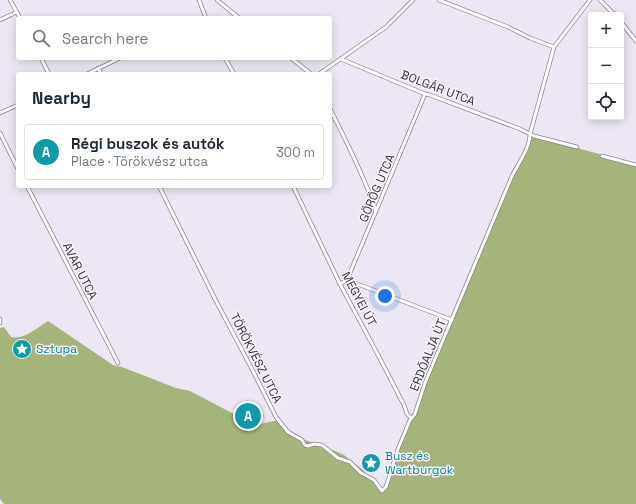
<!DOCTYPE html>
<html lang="en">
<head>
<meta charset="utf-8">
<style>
	body { margin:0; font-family:"Space Grotesk",sans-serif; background:#f2f2f3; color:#1f2937 }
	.controls { position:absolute; right:12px; top:12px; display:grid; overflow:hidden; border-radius:4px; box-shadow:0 2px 10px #0003 }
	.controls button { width:36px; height:36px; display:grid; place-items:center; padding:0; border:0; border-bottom:1px solid #e0e1e3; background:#fff; color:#1f2937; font:20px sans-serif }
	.you { position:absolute; left:385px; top:296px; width:14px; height:14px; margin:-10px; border:3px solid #fff; border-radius:50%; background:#1a73e8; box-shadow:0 0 0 6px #1a73e833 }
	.badge { display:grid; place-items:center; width:26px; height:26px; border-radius:50%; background:#aa1a55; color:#fff; font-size:13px; font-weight:700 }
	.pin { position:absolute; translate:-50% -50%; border:2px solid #fff; box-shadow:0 1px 4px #0006 }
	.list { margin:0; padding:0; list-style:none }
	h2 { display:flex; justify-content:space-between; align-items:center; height:52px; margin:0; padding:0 16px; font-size:17px }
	h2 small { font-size:13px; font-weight:400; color:#747a83 }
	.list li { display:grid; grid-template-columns:26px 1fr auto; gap:12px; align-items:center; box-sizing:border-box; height:56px; margin:0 8px 8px; padding:0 8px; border:1px solid #e0e1e3; border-radius:4px }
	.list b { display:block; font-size:15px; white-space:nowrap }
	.list p { margin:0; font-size:13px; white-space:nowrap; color:#747a83 }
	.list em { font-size:13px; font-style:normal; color:#747a83 }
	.icon { flex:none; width:22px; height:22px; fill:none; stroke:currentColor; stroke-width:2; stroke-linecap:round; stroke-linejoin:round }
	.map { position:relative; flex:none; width:636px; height:504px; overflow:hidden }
	.search { position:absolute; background:#fff; box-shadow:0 2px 10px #0003; left:16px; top:16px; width:316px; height:44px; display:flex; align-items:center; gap:10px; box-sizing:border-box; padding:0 14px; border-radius:4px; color:#747a83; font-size:15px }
	.panel { position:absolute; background:#fff; box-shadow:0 2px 10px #0003; left:16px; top:72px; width:316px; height:116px; border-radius:4px }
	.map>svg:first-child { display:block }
	.forest { fill:#a5b47a }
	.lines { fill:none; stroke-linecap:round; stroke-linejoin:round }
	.street-casing { stroke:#87808d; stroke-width:4.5 }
	.street { stroke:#fff; stroke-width:3 }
	.labels { text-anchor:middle; stroke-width:3; stroke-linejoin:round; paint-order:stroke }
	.street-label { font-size:12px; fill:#363238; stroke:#faf4ff }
	.culture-label { font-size:12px; fill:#0d838f; stroke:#faf4ff; text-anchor:start }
</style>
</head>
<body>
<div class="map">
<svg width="636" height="504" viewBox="0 0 636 504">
	<rect width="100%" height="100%" fill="#ede6f4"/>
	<!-- forest -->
	<path class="forest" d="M530,134L577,148L636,164V504H4L0,499V328L4,327L11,337C24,340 37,328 48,321L113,365L122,367L176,388L190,391L255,425L279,420L283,426L296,437L326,447L344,455L363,470L382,491L384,489L398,449L415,414L422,392L512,176L525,151Z"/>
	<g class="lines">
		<!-- street casing -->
		<g class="street-casing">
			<g id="street">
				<path d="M10,0L20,18"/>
				<path d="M199,0L206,18"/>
				<path d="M217,0L239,18"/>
				<path d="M439,0L508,27L530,38L554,47"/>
				<path d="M600,0L615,15"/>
				<path d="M0,20L17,12"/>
				<path d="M621,22L636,41"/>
				<path d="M41,58L49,74"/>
				<path d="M225,58L234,74"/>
				<path d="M291,58L311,74"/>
				<path d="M341,59L425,94L430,95L520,129L534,136L577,147"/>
				<path d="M98,68L101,74"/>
				<path d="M87,74L120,58"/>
				<path d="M319,74L386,27L413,0"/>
				<path d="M330,109C347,142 364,176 376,211"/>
				<path d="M0,113L18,105"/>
				<path d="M0,133L18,169"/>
				<path d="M602,156L636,165"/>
				<path d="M27,186L118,363"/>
				<path d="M159,186L215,299L253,371L276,417L288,432L302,440L305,445L308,446L314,444L322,445L338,458L350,462L361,473L374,480L382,491L386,487L387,484L398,449L410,420L415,414L425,383L512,176C518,164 530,148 530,134L554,47L590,0"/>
				<path d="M293,186L340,284L377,353L404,405L407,414L411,418"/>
				<path d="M347,280L452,320"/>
				<path d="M340,284L347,280L425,94"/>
				<path d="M0,319V323"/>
			</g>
		</g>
		<!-- street -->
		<use href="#street" class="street"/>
	</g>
	<!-- icons -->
	<defs>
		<g id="sight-disc" transform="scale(1)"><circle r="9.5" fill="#0f9aa8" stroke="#faf4ff"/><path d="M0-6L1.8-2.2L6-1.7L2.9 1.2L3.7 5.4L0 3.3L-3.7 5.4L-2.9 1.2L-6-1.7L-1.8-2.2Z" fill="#fff"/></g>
	</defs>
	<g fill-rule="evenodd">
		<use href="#sight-disc" x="22" y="349"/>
		<use href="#sight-disc" x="371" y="463"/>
	</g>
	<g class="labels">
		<!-- street labels -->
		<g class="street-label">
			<text transform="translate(438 88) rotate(21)" y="4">BOLGÁR UTCA</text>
			<text transform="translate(377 188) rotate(-67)" y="4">GÖRÖG UTCA</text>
			<text transform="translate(80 271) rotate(63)" y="4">AVAR UTCA</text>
			<text transform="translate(359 299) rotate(62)" y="4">MEGYEI ÚT</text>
			<text transform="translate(428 355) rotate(-68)" y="4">ERDŐALJA ÚT</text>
			<text transform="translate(256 358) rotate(63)" y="4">TÖRÖKVÉSZ UTCA</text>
		</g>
		<!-- culture labels -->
		<g class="culture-label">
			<text x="36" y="353">Sztupa</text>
			<text x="385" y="460">Busz és<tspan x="385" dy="14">Wartburgok</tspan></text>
		</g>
	</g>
</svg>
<div class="controls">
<button>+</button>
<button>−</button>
<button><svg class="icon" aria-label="locate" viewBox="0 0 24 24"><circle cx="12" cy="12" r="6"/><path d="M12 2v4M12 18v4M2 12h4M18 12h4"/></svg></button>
</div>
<div class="you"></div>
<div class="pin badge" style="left:248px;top:416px;background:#0f9aa8">A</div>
<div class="search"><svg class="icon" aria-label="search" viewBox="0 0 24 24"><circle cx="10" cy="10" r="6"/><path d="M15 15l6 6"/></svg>Search here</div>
<section class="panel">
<h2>Nearby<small></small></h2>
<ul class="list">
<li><span class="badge" style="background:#0f9aa8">A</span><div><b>Régi buszok és autók</b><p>Place · Törökvész utca</p></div><em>300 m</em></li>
</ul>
</section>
</div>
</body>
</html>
